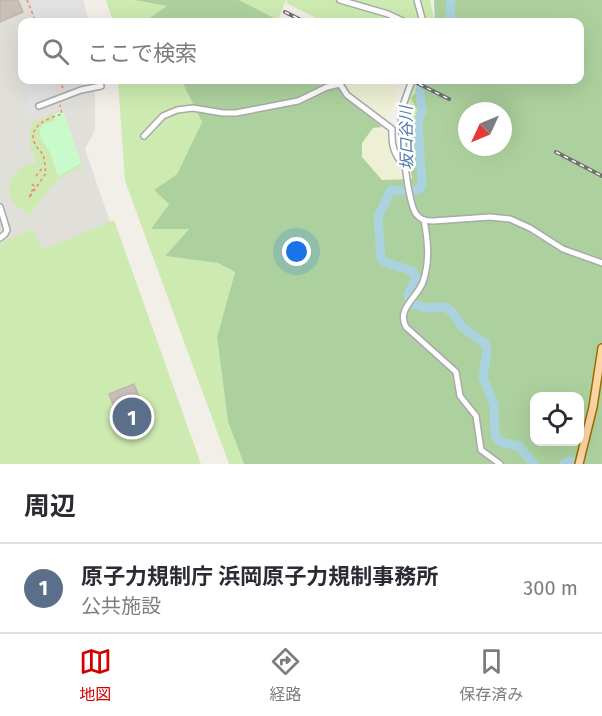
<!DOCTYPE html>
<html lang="ja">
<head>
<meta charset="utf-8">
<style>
	body { margin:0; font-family:"Fira Sans","Noto Sans JP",sans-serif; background:#f7f7f7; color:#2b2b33 }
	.controls { position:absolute; right:18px; bottom:18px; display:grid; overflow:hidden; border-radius:12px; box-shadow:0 6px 24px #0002 }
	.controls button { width:54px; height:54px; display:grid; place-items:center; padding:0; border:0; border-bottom:2px solid #e1e1e2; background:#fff; color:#2b2b33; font:30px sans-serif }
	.compass { position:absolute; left:458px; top:102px; width:54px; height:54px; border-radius:50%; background:#fff; box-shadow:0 6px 24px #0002; rotate:226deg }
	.you { position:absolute; left:297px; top:252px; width:21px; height:21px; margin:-15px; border:4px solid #fff; border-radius:50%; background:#1a73e8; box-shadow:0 0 0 9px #1a73e833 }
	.badge { display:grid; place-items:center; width:39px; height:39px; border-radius:50%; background:#d40000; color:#fff; font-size:20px; font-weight:700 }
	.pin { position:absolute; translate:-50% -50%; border:3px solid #fff; box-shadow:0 2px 6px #0006 }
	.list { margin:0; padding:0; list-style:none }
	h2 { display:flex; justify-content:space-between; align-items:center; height:78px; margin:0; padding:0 24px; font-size:26px }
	h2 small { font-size:20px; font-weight:400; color:#7c7c81 }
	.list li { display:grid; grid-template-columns:39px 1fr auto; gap:18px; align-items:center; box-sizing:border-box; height:90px; padding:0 24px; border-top:2px solid #e1e1e2 }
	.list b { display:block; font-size:22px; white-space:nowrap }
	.list p { margin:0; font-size:20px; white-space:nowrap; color:#7c7c81 }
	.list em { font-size:20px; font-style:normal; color:#7c7c81 }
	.icon { flex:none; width:33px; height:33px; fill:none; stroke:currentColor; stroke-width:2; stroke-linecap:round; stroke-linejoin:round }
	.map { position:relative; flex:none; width:602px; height:464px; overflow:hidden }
	.search { position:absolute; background:#fff; box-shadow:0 6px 24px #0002; left:18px; right:18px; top:18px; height:66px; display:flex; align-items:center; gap:15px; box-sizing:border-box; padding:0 21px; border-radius:12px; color:#7c7c81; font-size:22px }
	.sheet { height:168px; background:#fff }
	nav { display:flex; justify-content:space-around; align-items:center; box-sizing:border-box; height:84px; border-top:2px solid #e1e1e2; background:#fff; font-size:16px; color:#7c7c81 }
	nav a { display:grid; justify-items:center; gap:3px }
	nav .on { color:#d40000 }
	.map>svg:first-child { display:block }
	.airport { fill:#e1dfda }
	.farmland { fill:#eef0d5 }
	.grass { fill:#cdebb0 }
	.forest { fill:#add19e; fill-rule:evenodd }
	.park { fill:#c8facc }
	.parking { fill:#e2e2e2 }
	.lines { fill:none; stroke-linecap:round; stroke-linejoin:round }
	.river { stroke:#aad3df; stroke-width:9 }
	.building { fill:#c7bfb8; stroke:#c4b6ab; stroke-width:1.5 }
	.minor-casing { stroke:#a9a9a9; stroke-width:8 }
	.major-casing { stroke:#a06b00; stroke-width:10 }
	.path { stroke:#fa8072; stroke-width:1.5; stroke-dasharray:3 3; stroke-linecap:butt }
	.minor { stroke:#fff; stroke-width:5 }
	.major { stroke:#fcd6a4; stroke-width:7 }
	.rail-casing { stroke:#707070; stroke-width:4 }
	.rail { stroke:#fff; stroke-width:1.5; stroke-dasharray:4.5; stroke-linecap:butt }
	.labels { text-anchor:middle; stroke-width:5; stroke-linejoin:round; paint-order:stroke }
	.water-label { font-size:16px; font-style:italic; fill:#4a7aab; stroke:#fff }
</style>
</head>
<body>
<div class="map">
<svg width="602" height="464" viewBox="0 0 602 464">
	<rect width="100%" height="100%" fill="#f2efe9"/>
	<!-- airport -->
	<path class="airport" d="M0,0H83L89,22H22V80H95V130L85,149L144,321L0,464Z"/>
	<!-- farmland -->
	<g class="farmland">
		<path d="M349,80H384L398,89L395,104L382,122L346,92L342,84Z"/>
		<path d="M373,128L386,131L389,145L400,171L398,180H382L362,157V143Z"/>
	</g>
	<!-- grass -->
	<g class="grass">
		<path d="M106,0H133L168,6L144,22H113Z"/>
		<path d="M239,0H286L278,20Z"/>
		<path d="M287,0H430L435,22H324L286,3Z"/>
		<path d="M118,80H181L202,122L177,174L154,190L169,203L152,229H189L165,256L218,263L235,272L217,337L228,422L244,464H229L125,181Z"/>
		<path d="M416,80H425L419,89L423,121L407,142C405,120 407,101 416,80Z"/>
		<path d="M60,111L83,166L56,180L30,215C23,210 15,206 11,199C3,183 20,161 37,163C30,149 26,139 32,123Z"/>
		<path d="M114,220L201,464H0V243L33,229L42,250Z"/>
	</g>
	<!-- forest -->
	<g class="forest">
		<path d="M134,0H239L282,22H144L167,6Z"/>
		<path d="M434,0H602V464H244L228,422L217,337L235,272L218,263L165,256L189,229H151L169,204L154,190L177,174L202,122L181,80H349L340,85L351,101L382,127L373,128L362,143V157L382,180L412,179L407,142L423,121L411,98L427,80H580V22H435ZM467,111H503V147H467ZM534,396H580V442H534Z"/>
	</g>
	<!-- park -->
	<path class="park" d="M63,110L81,163L58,176C55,168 53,160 50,152C45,142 36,138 42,125L55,120L54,114Z"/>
	<!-- parking -->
	<g class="parking">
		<path d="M29,0H82L88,22H38Z"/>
		<path d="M37,80H52L61,101L27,114L23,104L29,102L23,86Z"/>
	</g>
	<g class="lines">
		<!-- river -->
		<g class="river">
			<path d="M450,22L451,0"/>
			<path d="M404,191L391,190L378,217L381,259L385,262L412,271L416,277L408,295L409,299"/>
			<path d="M414,191L421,188L422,183L418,123L422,111L420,91L423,80"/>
			<path d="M413,304L425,308L446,307L453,313L462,327L485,343L487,351L483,377L494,404L495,435L498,440L504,443L519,446L534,464"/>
			<path d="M564,464L569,461L580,464"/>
		</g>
	</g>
	<!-- building -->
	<g class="building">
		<path d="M0,0H18L23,12L0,22Z"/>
		<path d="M134,384L151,427L126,437L109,394Z"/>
	</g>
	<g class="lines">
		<!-- minor casing -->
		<g class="minor-casing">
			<g id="minor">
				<path d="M340,0L388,14L405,22"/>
				<path d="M417,0L423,22"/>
				<path d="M412,80C409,90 404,100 402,111C400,129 407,200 416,214C421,220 425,221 433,221L490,217L510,219L530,228L563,249L602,263"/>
				<path d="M39,106L81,90L101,86"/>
				<path d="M144,136L163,116L177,110L193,108L223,113H236L298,101L327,87L340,84L347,95L392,129C391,145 394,155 405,167"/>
				<path d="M0,207L7,230L5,234L0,238"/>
				<path d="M424,220C428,241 430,261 423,282C417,298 396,309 406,327L456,372L460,396L476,416L481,450L500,464"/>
			</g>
		</g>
		<!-- major casing -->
		<g class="major-casing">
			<path id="major" d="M579,464L593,407L602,348"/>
		</g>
		<!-- path -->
		<g class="path">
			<path d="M27,0L36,22"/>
			<path d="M59,80L64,90"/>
			<path d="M36,176L43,167"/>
			<path d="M32,184L34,186L29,198L46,173C45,168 45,163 44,158C43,153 39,150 36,146C25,127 48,118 62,114L60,105"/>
		</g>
		<!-- minor -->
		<use href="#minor" class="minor"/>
		<!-- major -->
		<use href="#major" class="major"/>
		<!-- rail casing -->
		<g class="rail-casing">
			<g id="rail">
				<path d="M285,12L305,22"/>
				<path d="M411,80L449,99"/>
				<path d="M556,152L602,176"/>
			</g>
		</g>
		<!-- rail -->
		<use href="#rail" class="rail"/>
	</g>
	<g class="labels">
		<!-- water labels -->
		<g class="water-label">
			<text transform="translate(406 138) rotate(-91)" y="6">坂口谷川</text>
		</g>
	</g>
</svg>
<div class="controls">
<button><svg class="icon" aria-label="locate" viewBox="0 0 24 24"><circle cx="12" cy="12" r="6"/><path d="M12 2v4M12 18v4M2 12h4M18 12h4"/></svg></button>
</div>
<svg class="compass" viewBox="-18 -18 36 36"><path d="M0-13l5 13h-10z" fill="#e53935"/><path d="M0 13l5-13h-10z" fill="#7c7c81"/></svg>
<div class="you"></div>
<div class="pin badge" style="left:132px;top:417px;background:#5c6f8a">1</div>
<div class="search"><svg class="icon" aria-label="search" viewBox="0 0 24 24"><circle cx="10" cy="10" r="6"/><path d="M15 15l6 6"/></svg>ここで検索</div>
</div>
<section class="sheet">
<h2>周辺<small></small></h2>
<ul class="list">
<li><span class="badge" style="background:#5c6f8a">1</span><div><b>原子力規制庁 浜岡原子力規制事務所</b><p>公共施設</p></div><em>300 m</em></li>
</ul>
</section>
<nav>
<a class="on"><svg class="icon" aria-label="map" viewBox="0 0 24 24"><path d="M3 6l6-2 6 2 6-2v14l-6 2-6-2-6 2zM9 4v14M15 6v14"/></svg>地図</a>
<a><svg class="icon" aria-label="directions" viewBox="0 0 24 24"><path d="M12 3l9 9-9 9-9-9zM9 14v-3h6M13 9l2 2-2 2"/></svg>経路</a>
<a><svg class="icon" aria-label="saved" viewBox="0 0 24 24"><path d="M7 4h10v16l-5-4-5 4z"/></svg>保存済み</a>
</nav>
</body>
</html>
